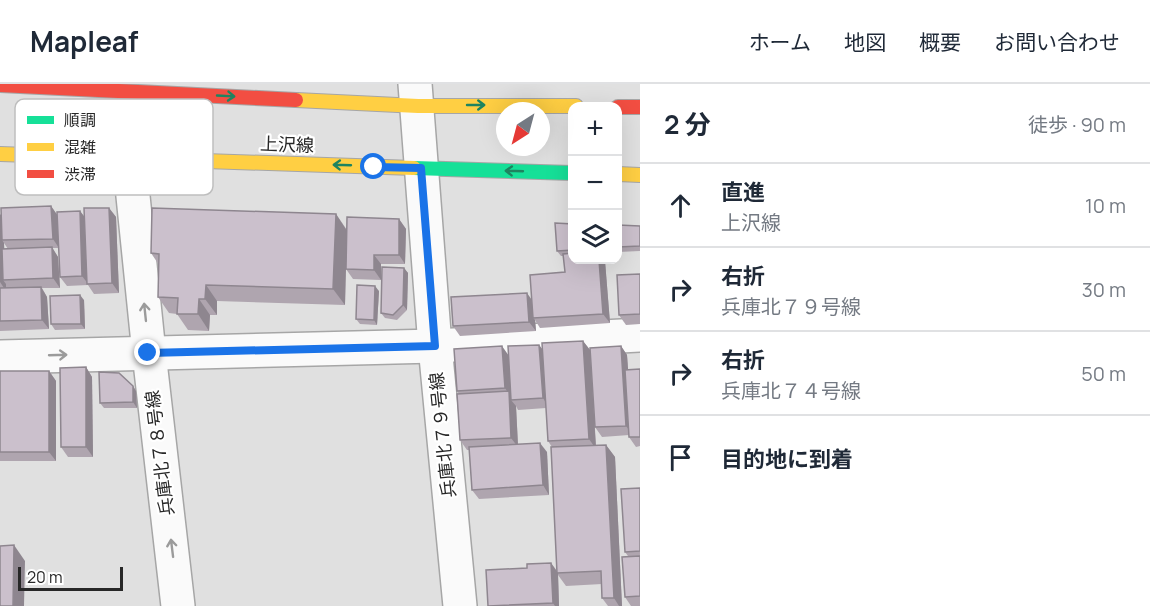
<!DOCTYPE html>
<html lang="ja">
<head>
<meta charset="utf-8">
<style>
	body { margin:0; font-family:Manrope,"Noto Sans JP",sans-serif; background:#f2f2f3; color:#1f2937 }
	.controls { position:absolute; right:18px; top:18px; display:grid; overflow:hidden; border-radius:12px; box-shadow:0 6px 24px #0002 }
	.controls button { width:54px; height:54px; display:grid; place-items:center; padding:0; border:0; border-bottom:2px solid #e0e1e3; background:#fff; color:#1f2937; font:30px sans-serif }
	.compass { position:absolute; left:496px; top:18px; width:54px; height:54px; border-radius:50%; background:#fff; box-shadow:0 6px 24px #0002; rotate:216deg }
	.scale { position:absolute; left:18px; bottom:15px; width:105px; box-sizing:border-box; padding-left:6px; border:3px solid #272727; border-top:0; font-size:16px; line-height:21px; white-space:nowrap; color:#272727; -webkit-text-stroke:4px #fff; paint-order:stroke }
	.stop { position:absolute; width:18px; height:18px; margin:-14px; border:4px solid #1a73e8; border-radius:50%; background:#fff }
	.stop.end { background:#1a73e8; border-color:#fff; box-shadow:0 2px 6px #0008 }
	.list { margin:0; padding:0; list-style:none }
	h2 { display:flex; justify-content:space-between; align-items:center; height:78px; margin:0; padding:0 24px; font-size:26px }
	h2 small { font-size:20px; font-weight:400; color:#747a83 }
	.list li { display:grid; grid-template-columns:39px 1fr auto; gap:18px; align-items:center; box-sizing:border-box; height:84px; padding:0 24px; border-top:2px solid #e0e1e3 }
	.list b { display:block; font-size:22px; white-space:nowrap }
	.list p { margin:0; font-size:20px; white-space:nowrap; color:#747a83 }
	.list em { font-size:20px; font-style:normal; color:#747a83 }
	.icon { flex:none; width:33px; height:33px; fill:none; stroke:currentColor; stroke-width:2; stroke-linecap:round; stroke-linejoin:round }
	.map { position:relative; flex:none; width:640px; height:522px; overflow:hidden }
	header { display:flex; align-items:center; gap:36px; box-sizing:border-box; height:84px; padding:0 30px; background:#fff; border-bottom:2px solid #e0e1e3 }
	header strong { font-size:28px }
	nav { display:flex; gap:33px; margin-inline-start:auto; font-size:21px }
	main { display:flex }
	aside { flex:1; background:#fff }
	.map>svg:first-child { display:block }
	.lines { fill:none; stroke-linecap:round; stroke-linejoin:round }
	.street-casing { stroke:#a6a6a6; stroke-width:36 }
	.fast-casing { stroke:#a6a6a6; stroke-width:16 }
	.slow-casing { stroke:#a6a6a6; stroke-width:16 }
	.jam-casing { stroke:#a6a6a6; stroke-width:16 }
	.street { stroke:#fafafa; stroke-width:33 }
	.fast { stroke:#16e098; stroke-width:14 }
	.slow { stroke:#ffcf43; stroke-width:14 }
	.jam { stroke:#f24e42; stroke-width:14 }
	.wall { fill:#afa5af; fill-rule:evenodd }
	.shaded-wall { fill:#8e868f }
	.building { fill:#cbc0cc; stroke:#8e868f; stroke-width:1.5 }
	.oneway { stroke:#1e8460 }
	.oneway2 { stroke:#9b9b9b }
	.route { stroke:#1a73e8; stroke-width:8 }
	.labels { text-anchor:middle; stroke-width:4.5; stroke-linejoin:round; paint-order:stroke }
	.street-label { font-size:18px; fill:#272727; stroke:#fff }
	.key { fill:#fff; stroke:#bebebe; stroke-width:1.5 }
	.key-label { font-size:16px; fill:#272727 }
</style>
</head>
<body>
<header>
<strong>Mapleaf</strong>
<nav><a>ホーム</a><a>地図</a><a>概要</a><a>お問い合わせ</a></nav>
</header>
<main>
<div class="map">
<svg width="640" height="522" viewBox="0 0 640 522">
	<rect width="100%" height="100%" fill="#e0e0e0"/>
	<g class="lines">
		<!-- street casing -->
		<g class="street-casing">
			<g id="street">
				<path d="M415,0L435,262L460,522"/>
				<path d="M129,73L149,269L178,522"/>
				<path d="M0,273L435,262L640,251"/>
			</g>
		</g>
		<!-- fast casing -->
		<g class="fast-casing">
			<path id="fast" d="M414,84L572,89"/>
		</g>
		<!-- slow casing -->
		<g class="slow-casing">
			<g id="slow">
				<path d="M296,16L418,22H576"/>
				<path d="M0,70L414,84"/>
				<path d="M618,90L640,91"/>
			</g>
		</g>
		<!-- jam casing -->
		<g class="jam-casing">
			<g id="jam">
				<path d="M0,1L296,16"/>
				<path d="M618,23H640"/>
			</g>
		</g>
		<!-- street -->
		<use href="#street" class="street"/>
		<!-- fast -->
		<use href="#fast" class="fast"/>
		<!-- slow -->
		<use href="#slow" class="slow"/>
		<!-- jam -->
		<use href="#jam" class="jam"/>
	</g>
	<!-- wall -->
	<g class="wall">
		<path d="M51,122L57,131L80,127L85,134L109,124L116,133L119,209L94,210L88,201L67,202L60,193L59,164H52L58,173L60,204H42L47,213L49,245L0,247V130L1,132ZM4,159L8,165H4Z"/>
		<path d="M336,130L347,146L399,135L406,145L405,180H381V196L353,195L346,185V163L345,221L217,217V231H210L209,247L188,246L177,230L169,229L158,213L159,181L151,169Z"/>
		<path d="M573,140V176H604L605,177L610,239L540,244L535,236L536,247L460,252L453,242L532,217L565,188L564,172H561L557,167Z"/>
		<path d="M618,141L640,142V167L618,168Z"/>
		<path d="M404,184L408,189L407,226L397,236L385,234L381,229Z"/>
		<path d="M640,190V240L626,241L619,231Z"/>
		<path d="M379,207L377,241L360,240L356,235Z"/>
		<path d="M84,216L85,245L55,246L51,240Z"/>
		<path d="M583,257L590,266L596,361H606L615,373L622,522H608L602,514V500L566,502L558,491L559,522H488L527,484L551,479L557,487L552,363L548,357L546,324L518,326L516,322L518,360L547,368L549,411L479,415L472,406L469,366H467L460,356L459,310L457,307L509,271L539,261L543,266Z"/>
		<path d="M621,262L627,271L628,286L640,285V362L636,363L629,353V351L602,353L595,343Z"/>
		<path d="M86,283L92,293L93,373H68L61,363Z"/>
		<path d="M0,287H49L56,297V377H0Z"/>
		<path d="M133,302L136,307L137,324H104L100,319Z"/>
		<path d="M640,404V522H631L625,513L628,472L625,468Z"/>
	</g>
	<!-- shaded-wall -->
	<g class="shaded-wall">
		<path d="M51,122L58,132L59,164L53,155Z"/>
		<path d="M109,124L116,133L119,209L112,199Z"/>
		<path d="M80,127L87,136L89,201L82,192Z"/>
		<path d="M0,130L3,134L2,156L4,159L6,196H3L6,200V207L0,198Z"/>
		<path d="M336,130L347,147L345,221L333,205Z"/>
		<path d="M399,135L406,145L405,180L399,171Z"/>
		<path d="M52,163L58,173L60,204L53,194Z"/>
		<path d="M374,171L381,180V196L374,186Z"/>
		<path d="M599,176H604L605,177L610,239L603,230Z"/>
		<path d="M404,184L408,189L407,226L403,221Z"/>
		<path d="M206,201L217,217V231L205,215Z"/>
		<path d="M375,202L379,207L377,241L374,236Z"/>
		<path d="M41,203L47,213L49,245L42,236Z"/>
		<path d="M527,209L534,219L533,234L535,236L536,247L529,238Z"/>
		<path d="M80,211L84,216L85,245L81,240Z"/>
		<path d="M199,215L210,231L209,247L198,230Z"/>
		<path d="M583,257L590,266L596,365L589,355Z"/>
		<path d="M539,261L546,270L549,324L543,314Z"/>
		<path d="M502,262L509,272L511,316L516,322L518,363L511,354L509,310L505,304Z"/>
		<path d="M621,262L627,271L633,351L626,342Z"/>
		<path d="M86,283L92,293L93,373L86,363Z"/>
		<path d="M49,287L56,297V377L49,368Z"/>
		<path d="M133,302L136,307L137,324L133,318Z"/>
		<path d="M540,359L547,368L549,411L543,401Z"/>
		<path d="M606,361L615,373L622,522H619L614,514Z"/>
		<path d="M14,461L25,477L24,522H13Z"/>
		<path d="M551,479L558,489L559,522H555L553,519Z"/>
	</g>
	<!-- building -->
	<g class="building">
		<path d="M51,122L53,155L2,156L1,124Z"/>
		<path d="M84,124H109L112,199L87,200Z"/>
		<path d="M152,124L336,130L333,205L206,201L205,215H199L198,230H177L178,214L158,213L159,170L151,169Z"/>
		<path d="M80,127L82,192L60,193L57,128Z"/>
		<path d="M347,133L399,135V171H374V186L346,185Z"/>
		<path d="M555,139L573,140V166L557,167Z"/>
		<path d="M618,141L640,142V162L618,163Z"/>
		<path d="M52,163L53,194L3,196L2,165Z"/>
		<path d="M573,169V176H599L603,230L533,234L530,191L565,188L563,170Z"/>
		<path d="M382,183L404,184L403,221L393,231L381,229Z"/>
		<path d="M640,190V230L619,231L617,191Z"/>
		<path d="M357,201L375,202L374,236L356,235Z"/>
		<path d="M41,203L42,236L0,237V204Z"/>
		<path d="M527,209L529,238L453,242L451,213Z"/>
		<path d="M80,211L81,240H51L50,212Z"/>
		<path d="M583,257L589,355L548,357L542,259Z"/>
		<path d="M539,261L543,314L511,316L508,262Z"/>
		<path d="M502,262L505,304L457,307L454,265Z"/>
		<path d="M621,262L626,342L595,343L590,264Z"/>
		<path d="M86,283V363H61L60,284Z"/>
		<path d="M640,285V353H629L625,286Z"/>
		<rect x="0" y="287" width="49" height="81"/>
		<path d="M99,288L119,289L133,302V318L100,319Z"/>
		<path d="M509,307L511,354L460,356L457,310Z"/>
		<path d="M540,359L543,401L472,406L469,363Z"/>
		<path d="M606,361L614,514H602L601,487L557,489L551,363Z"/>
		<path d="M640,404V467L625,468L621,405Z"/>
		<path d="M14,461L13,522H0V462Z"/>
		<path d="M640,472V512L625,513L622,473Z"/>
		<path d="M551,479L553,519L488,522L486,486L527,484V480Z"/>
	</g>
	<!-- one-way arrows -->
	<defs><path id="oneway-shaft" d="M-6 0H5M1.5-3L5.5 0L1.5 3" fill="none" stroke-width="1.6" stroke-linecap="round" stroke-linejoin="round" transform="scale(1.5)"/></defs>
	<g class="oneway">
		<use href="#oneway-shaft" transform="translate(226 12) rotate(3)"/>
		<use href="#oneway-shaft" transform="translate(476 21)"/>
		<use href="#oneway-shaft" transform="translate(342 81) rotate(-178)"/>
		<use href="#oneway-shaft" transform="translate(514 87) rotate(-178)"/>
	</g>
	<g class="oneway2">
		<use href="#oneway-shaft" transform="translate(145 228) rotate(-96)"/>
		<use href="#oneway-shaft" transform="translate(58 271) rotate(-2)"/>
		<use href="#oneway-shaft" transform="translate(172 464) rotate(-97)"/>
	</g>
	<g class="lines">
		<!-- route -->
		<path class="route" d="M148,269L435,262L421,84L374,83"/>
	</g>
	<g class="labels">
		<!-- street labels -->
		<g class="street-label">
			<text transform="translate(287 61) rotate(2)" y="6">上沢線</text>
			<text transform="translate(443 351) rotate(-96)" y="6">兵庫北７９号線</text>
			<text transform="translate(160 369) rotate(-97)" y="6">兵庫北７８号線</text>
		</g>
	</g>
	<!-- legend -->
	<rect x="15" y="15" width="198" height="96" rx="9" class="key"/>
	<rect x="27" y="32" width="27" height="8" fill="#16e098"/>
	<rect x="27" y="59" width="27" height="8" fill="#ffcf43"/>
	<rect x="27" y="86" width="27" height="8" fill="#f24e42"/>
	<g class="key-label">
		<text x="64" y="42">順調</text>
		<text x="64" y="69">混雑</text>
		<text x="64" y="96">渋滞</text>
	</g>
</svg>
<div class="controls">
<button>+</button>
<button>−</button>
<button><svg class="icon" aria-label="layers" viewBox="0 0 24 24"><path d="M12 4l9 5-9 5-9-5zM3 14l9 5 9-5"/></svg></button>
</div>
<svg class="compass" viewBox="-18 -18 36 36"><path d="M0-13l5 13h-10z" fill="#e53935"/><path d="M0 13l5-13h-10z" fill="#747a83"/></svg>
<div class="scale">20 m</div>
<div class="stop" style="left:374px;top:83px"></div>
<div class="stop end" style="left:148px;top:269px"></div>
</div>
<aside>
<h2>2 分<small>徒歩 · 90 m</small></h2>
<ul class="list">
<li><svg class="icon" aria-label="ahead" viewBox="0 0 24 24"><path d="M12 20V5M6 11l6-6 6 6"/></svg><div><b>直進</b><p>上沢線</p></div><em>10 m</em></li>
<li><svg class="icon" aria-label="right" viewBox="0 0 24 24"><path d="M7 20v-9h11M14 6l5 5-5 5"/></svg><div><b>右折</b><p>兵庫北７９号線</p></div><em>30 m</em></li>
<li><svg class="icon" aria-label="right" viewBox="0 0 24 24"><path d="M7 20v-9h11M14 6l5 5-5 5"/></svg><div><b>右折</b><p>兵庫北７４号線</p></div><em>50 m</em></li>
<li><svg class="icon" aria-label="arrive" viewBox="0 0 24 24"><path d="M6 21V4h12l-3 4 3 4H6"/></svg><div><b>目的地に到着</b></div></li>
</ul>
</aside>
</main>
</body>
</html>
